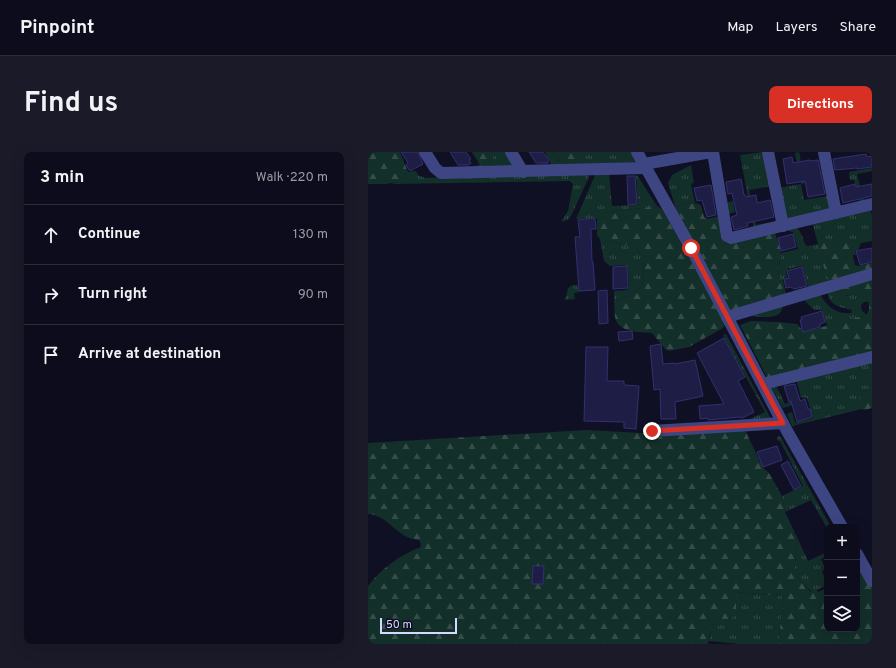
<!DOCTYPE html>
<html lang="en">
<head>
<meta charset="utf-8">
<style>
	body { margin:0; font-family:Overpass,sans-serif; background:#1a1a29; color:#f1f3f6 }
	.controls { position:absolute; right:12px; bottom:12px; display:grid; overflow:hidden; border-radius:8px; box-shadow:0 4px 16px #0002 }
	.controls button { width:36px; height:36px; display:grid; place-items:center; padding:0; border:0; border-bottom:1px solid #2c2c3b; background:#0c0c1c; color:#f1f3f6; font:20px sans-serif }
	.scale { position:absolute; left:12px; bottom:10px; width:77px; box-sizing:border-box; padding-left:4px; border:2px solid #d6d8fd; border-top:0; font-size:11px; line-height:14px; white-space:nowrap; color:#d6d8fd; -webkit-text-stroke:3px #101025; paint-order:stroke }
	.stop { position:absolute; width:12px; height:12px; margin:-9px; border:3px solid #d93025; border-radius:50%; background:#fff }
	.stop.end { background:#d93025; border-color:#fff; box-shadow:0 1px 4px #0008 }
	.list { margin:0; padding:0; list-style:none }
	h2 { display:flex; justify-content:space-between; align-items:center; height:52px; margin:0; padding:0 16px; font-size:17px }
	h2 small { font-size:13px; font-weight:400; color:#9a9ba3 }
	.list li { display:grid; grid-template-columns:26px 1fr auto; gap:12px; align-items:center; box-sizing:border-box; height:60px; padding:0 16px; border-top:1px solid #2c2c3b }
	.list b { display:block; font-size:15px; white-space:nowrap }
	.list em { font-size:13px; font-style:normal; color:#9a9ba3 }
	.icon { flex:none; width:22px; height:22px; fill:none; stroke:currentColor; stroke-width:2; stroke-linecap:round; stroke-linejoin:round }
	.map { position:relative; flex:none; width:504px; height:492px; overflow:hidden; border-radius:8px }
	header { display:flex; align-items:center; gap:24px; box-sizing:border-box; height:56px; padding:0 20px; background:#0c0c1c; border-bottom:1px solid #2c2c3b }
	header strong { font-size:19px }
	nav { display:flex; gap:22px; margin-inline-start:auto; font-size:14px }
	.intro { display:flex; align-items:center; justify-content:space-between; box-sizing:border-box; height:96px; padding:0 24px }
	h1 { margin:0; font-size:28px }
	.button { padding:10px 18px; border-radius:8px; background:#d93025; color:#fff; font-size:14px; font-weight:700 }
	main { display:flex; gap:24px; padding:0 24px }
	aside { flex:1; background:#0c0c1c; border-radius:8px; box-shadow:0 4px 16px #0002 }
	.map>svg:first-child { display:block }
	.grass { fill:url(#grass-tufts) }
	.forest { fill:url(#forest-firs) }
	.building { fill:#1e1d45; stroke:#323070 }
	.lines { fill:none; stroke-linecap:round; stroke-linejoin:round }
	.minor { stroke:#3d4682; stroke-width:12 }
	.route { stroke:#d93025; stroke-width:5 }
</style>
</head>
<body>
<header>
<strong>Pinpoint</strong>
<nav><a>Map</a><a>Layers</a><a>Share</a></nav>
</header>
<div class="intro"><h1>Find us</h1><a class="button">Directions</a></div>
<main>
<aside>
<h2>3 min<small>Walk · 220 m</small></h2>
<ul class="list">
<li><svg class="icon" aria-label="ahead" viewBox="0 0 24 24"><path d="M12 20V5M6 11l6-6 6 6"/></svg><div><b>Continue</b></div><em>130 m</em></li>
<li><svg class="icon" aria-label="right" viewBox="0 0 24 24"><path d="M7 20v-9h11M14 6l5 5-5 5"/></svg><div><b>Turn right</b></div><em>90 m</em></li>
<li><svg class="icon" aria-label="arrive" viewBox="0 0 24 24"><path d="M6 21V4h12l-3 4 3 4H6"/></svg><div><b>Arrive at destination</b></div></li>
</ul>
</aside>
<div class="map">
<svg width="504" height="492" viewBox="0 0 504 492">
	<defs>
		<pattern id="grass-tufts" width="24" height="20" patternUnits="userSpaceOnUse"><rect width="24" height="20" fill="#132f29"/><path d="M3 7l-1-3M5 7V3M7 7l1-3M15 17l-1-3M17 17v-4M19 17l1-3" fill="none" stroke="#354c49"/></pattern>
		<pattern id="forest-firs" width="22" height="20" patternUnits="userSpaceOnUse"><rect width="22" height="20" fill="#132f29"/><path d="M5 1l3.5 6h-7zM16 11l3.5 6h-7z" fill="#354c49"/></pattern>
	</defs>
	<rect width="100%" height="100%" fill="#101025"/>
	<!-- grass -->
	<g class="grass">
		<path d="M125,0H137L145,14L97,18C106,13 115,13 124,8Z"/>
		<path d="M177,0H184L191,9L212,4L211,0H263L268,11L184,14Z"/>
		<path d="M395,0L404,34L381,38L388,73L398,71L399,73L386,78L372,3Z"/>
		<path d="M431,0L432,4L434,24L457,20V22L447,23V29L433,32L436,48L460,44L461,59L418,69L410,36L433,32L427,1Z"/>
		<path d="M323,13L326,31L323,32L327,51L307,54L300,31L304,23Z"/>
		<path d="M504,16V19L489,22L495,47L497,48L490,50L492,48L486,28H482L481,20Z"/>
		<path d="M48,19L50,23L57,26L219,21L221,25L203,64L200,68L193,70L200,59L205,32L202,29L24,32L36,25L40,20Z"/>
		<path d="M228,21H241L244,54L270,53L268,24L269,23L289,54L236,61L229,66L208,67Z"/>
		<path d="M365,49L367,60L359,62L357,51Z"/>
		<path d="M502,55L504,64V89L493,91L490,98L487,99L488,103H484L479,84L461,129L441,137L435,116L433,114L420,117L418,120L419,125L416,126L415,129L418,142L416,143L409,115L412,111L413,101L430,97L425,80L421,79L419,75L428,73C430,77 432,79 433,82C436,87 435,91 439,94L450,92L444,69Z"/>
		<path d="M232,87L268,95L275,107L276,131C267,143 257,142 246,152V139L259,138L261,135L260,115L257,113L242,114L236,109Z"/>
		<path d="M205,133H209L211,140L206,141L207,147L197,148L200,136Z"/>
		<path d="M467,135L479,144L491,138L497,140L501,150H496L493,153L494,159L497,161L498,163L459,174L454,158H446L436,148L451,140C457,153 468,163 483,161L484,158C471,155 459,153 460,137Z"/>
		<path d="M417,150C415,154 414,159 411,162C404,167 384,165 376,162Z"/>
		<path d="M358,182L404,269L355,270L382,267L397,260L355,183Z"/>
		<path d="M504,208V236L495,240L492,244L494,257L424,274L419,262L424,260L427,271L445,266L439,246L433,245L428,227Z"/>
		<path d="M408,234L417,252L425,249V253L415,256L403,235Z"/>
		<path d="M412,284L463,375L459,376L443,348L417,360L414,344L435,334L412,289L409,288V285Z"/>
		<path d="M426,379L440,409L459,400V404L453,407L457,416L454,420L459,430V433L449,438L450,440H444L432,429L426,418L429,396Z"/>
		<path d="M368,440L414,444L415,454L410,492H371L341,489L344,473L350,466L362,468Z"/>
	</g>
	<!-- forest -->
	<g class="forest">
		<path d="M0,0H32L40,20C31,34 15,32 0,32Z"/>
		<path d="M104,0H125L124,8L115,13H112Z"/>
		<path d="M184,0H211L212,4L206,10C193,11 192,11 184,0Z"/>
		<path d="M327,51L333,53L336,65L339,67L353,64L358,85L407,81C411,92 417,105 409,115L416,143L363,160L308,58L307,54Z"/>
		<path d="M289,54L294,57L357,170L355,176L321,195L301,199L297,197L284,181C271,180 250,181 247,165C246,161 247,156 246,152C257,142 267,143 276,131L275,108L268,95L232,87L229,83V66L235,61Z"/>
		<path d="M480,84L487,113L490,114L504,111V203L400,227L372,173L383,169L410,170L429,172L436,180L498,163C504,156 500,148 497,140C488,138 482,145 473,143L458,123L450,92Z"/>
		<path d="M504,236V256L496,258L494,257L491,245L495,240Z"/>
		<path d="M218,278L291,282L377,278L395,316L401,321L414,344L417,360L426,379L429,396L426,418L432,429L443,440H450L459,436V477H489V421L492,419L498,424L504,434V492H410L415,454L414,444L368,440V462L362,468L350,466L344,473L340,492H0V434C14,416 32,403 53,395L52,389C48,387 43,387 39,385C25,378 17,363 0,362V291Z"/>
	</g>
	<!-- building -->
	<g class="building">
		<path d="M33,0H50L55,12L42,19L38,13L40,11Z"/>
		<path d="M82,0H98L103,7L101,8L103,11L101,13H90Z"/>
		<path d="M161,0H175L180,7V11H168Z"/>
		<path d="M498,2L499,5L504,4V15L489,17V16L467,18L465,7Z"/>
		<path d="M424,5L425,11L442,8L443,9L450,8L457,42L440,45L437,29L419,32L415,7Z"/>
		<path d="M259,24H267L269,52L260,53Z"/>
		<path d="M373,27L376,43H377L378,45L388,43L389,51L402,48L406,65L379,71L380,74L366,78L363,65L369,63L364,41L360,42L358,30Z"/>
		<path d="M487,32L488,35L504,32V44L475,51L472,36Z"/>
		<path d="M343,33L348,63L339,65L334,48L329,49L326,36Z"/>
		<path d="M227,66L228,77H223L224,110H225L227,138L211,139L207,85H212L210,68Z"/>
		<path d="M425,82L428,95L413,99L410,86Z"/>
		<path d="M504,96V110L492,113L488,99Z"/>
		<path d="M259,114L260,136L245,137V115Z"/>
		<path d="M434,115L439,134L426,137L423,135L418,136L416,127L421,126L419,119Z"/>
		<path d="M239,138L240,171L231,172L230,139Z"/>
		<path d="M454,159L457,170L452,172V175L435,180L432,168H434L433,165Z"/>
		<path d="M264,179L265,187L251,189L250,180Z"/>
		<path d="M356,186L377,225L370,229L386,260L374,266L372,265L340,268V266L332,267L331,254L356,252L329,201Z"/>
		<path d="M293,192L295,212L307,211V212L327,208L335,244L307,250L308,267H293L292,237L286,238L282,194Z"/>
		<path d="M218,195H240L239,229H256V233L271,234L268,277L256,276V270L216,269Z"/>
		<path d="M427,232L432,249L437,247L440,257H442L444,265L429,270L423,249L421,250L416,234Z"/>
		<path d="M409,294L414,308L395,315L389,300Z"/>
		<path d="M420,309L433,334L426,338L413,313Z"/>
		<path d="M165,414H176L175,432H164Z"/>
	</g>
	<g class="lines">
		<!-- minor -->
		<g class="minor">
			<path d="M57,0L67,16L73,21L278,16"/>
			<path d="M143,0L155,20"/>
			<path d="M269,0L323,96L419,279L474,375"/>
			<path d="M345,0L359,84L363,86L504,52"/>
			<path d="M400,0L415,74"/>
			<path d="M456,0L468,61"/>
			<path d="M276,12L343,0"/>
			<path d="M359,165L504,122"/>
			<path d="M395,232L504,205"/>
			<path d="M284,279L415,271"/>
			<path d="M489,402L504,429"/>
		</g>
	</g>
	<g class="lines">
		<!-- route -->
		<path class="route" d="M284,279L415,271L323,96"/>
	</g>
</svg>
<div class="controls">
<button>+</button>
<button>−</button>
<button><svg class="icon" aria-label="layers" viewBox="0 0 24 24"><path d="M12 4l9 5-9 5-9-5zM3 14l9 5 9-5"/></svg></button>
</div>
<div class="scale">50 m</div>
<div class="stop" style="left:323px;top:96px"></div>
<div class="stop end" style="left:284px;top:279px"></div>
</div>
</main>
</body>
</html>
